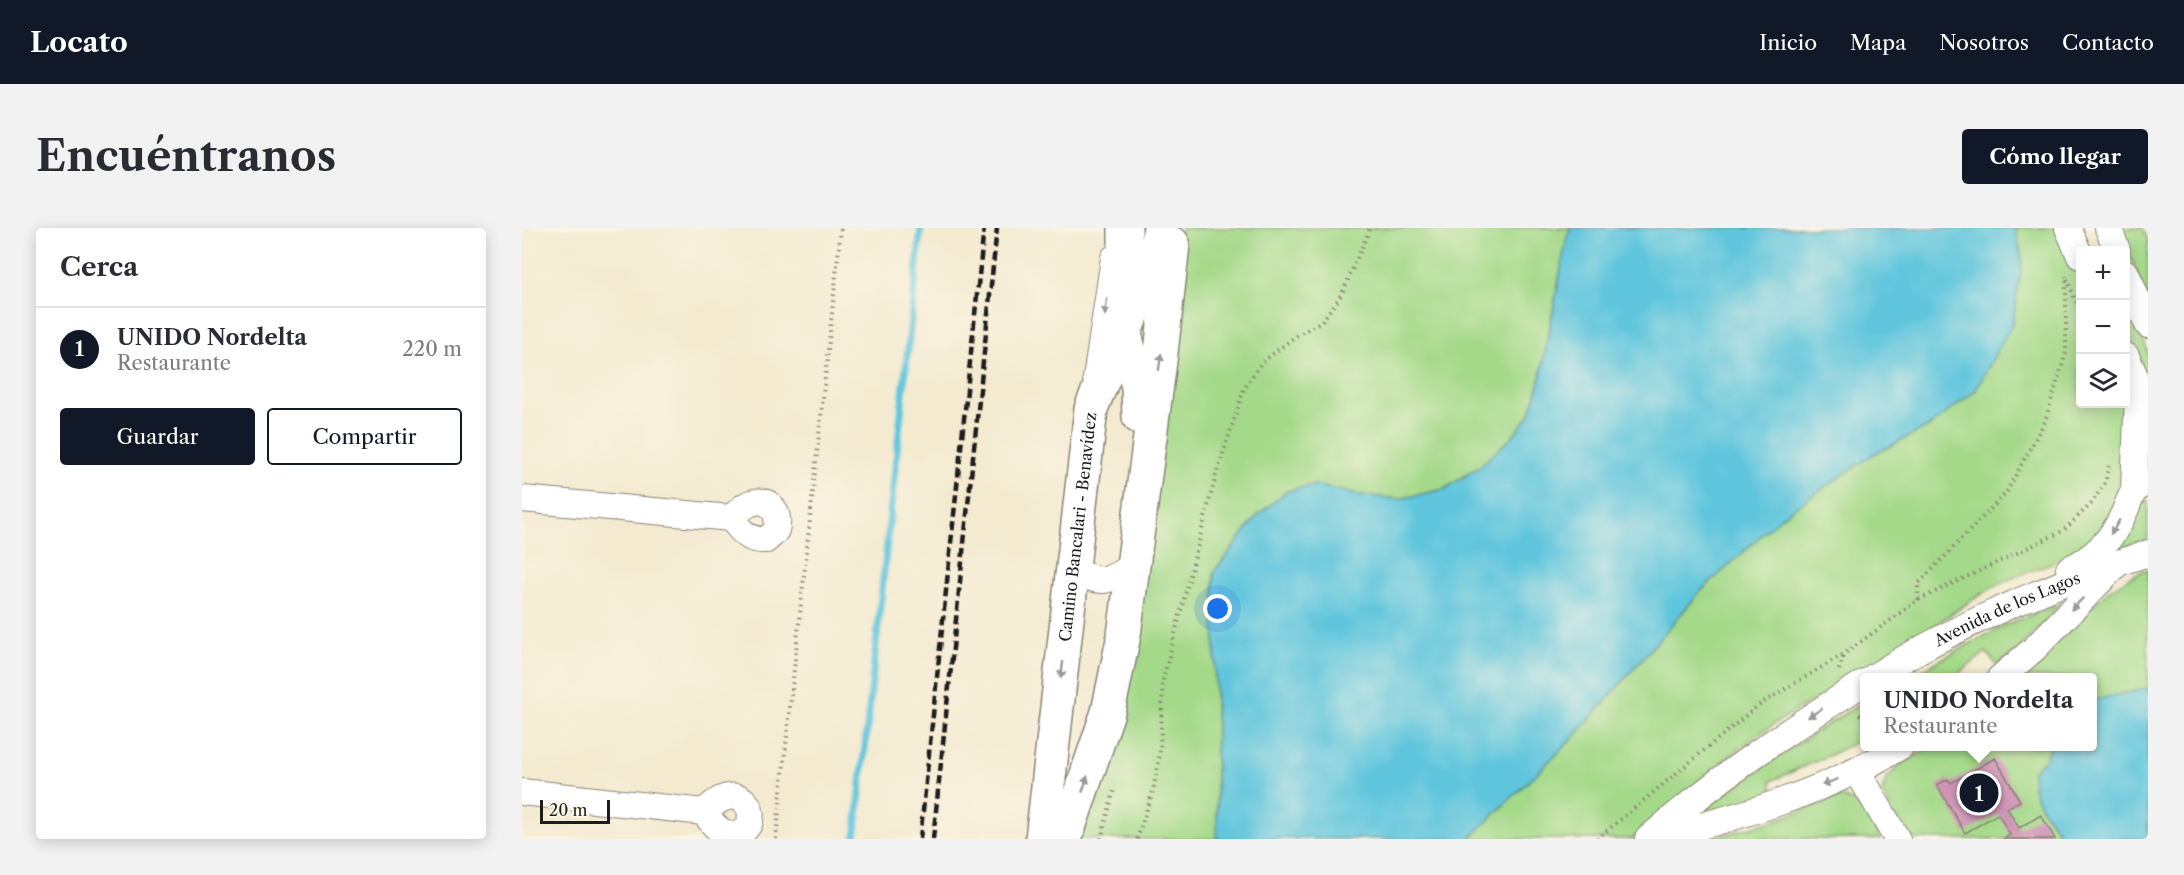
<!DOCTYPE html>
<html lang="es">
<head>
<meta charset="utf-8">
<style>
	body { margin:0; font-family:"Libre Caslon Text",serif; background:#f2f2f3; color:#2b2b33 }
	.controls { position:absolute; right:18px; top:18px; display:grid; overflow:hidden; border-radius:6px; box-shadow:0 3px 15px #0003 }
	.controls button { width:54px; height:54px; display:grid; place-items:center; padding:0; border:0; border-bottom:2px solid #e1e1e2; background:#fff; color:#2b2b33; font:30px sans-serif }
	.scale { position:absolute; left:18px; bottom:15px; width:70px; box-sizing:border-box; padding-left:6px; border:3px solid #1c1c1c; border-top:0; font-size:16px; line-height:21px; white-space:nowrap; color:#1c1c1c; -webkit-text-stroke:4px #fcf5e5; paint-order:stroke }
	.you { position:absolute; left:696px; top:381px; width:21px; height:21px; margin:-15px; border:4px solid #fff; border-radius:50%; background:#1a73e8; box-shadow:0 0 0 9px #1a73e833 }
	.badge { display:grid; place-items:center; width:39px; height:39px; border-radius:50%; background:#111827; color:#fff; font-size:20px; font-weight:700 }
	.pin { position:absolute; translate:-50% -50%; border:3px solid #fff; box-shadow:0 2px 6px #0006 }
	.popup { position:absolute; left:1338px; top:445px; width:237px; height:78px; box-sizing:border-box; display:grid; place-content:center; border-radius:6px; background:#fff; filter:drop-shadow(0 2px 4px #0005); font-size:20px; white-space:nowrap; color:#7c7c81 }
	.popup b { font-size:22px; color:#2b2b33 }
	.popup::after { content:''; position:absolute; left:50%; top:100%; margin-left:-12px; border:12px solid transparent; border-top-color:#fff }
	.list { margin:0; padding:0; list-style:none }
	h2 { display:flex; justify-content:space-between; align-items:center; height:78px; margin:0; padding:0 24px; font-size:26px }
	h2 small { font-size:20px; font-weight:400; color:#7c7c81 }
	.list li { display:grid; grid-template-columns:39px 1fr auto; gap:18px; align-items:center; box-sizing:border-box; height:84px; padding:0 24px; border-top:2px solid #e1e1e2 }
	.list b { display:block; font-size:22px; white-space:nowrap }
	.list p { margin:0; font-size:20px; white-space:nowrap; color:#7c7c81 }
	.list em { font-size:20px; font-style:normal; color:#7c7c81 }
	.actions { display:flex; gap:12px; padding:18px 24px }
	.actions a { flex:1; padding:14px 0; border:2px solid #111827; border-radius:6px; text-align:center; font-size:21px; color:#111827 }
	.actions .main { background:#111827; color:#fff }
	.icon { flex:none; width:33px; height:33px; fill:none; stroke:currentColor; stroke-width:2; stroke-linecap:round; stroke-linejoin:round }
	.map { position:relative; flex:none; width:1626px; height:611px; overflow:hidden; border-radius:6px }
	header { display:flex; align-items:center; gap:36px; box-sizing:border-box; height:84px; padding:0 30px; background:#111827; color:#fff }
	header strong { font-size:28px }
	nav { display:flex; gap:33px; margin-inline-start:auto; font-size:21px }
	.intro { display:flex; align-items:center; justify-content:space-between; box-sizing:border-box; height:144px; padding:0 36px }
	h1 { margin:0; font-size:42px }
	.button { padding:15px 27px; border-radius:6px; background:#111827; color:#fff; font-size:21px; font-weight:700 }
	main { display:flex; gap:36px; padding:0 36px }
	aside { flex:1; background:#fff; border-radius:6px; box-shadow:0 3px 15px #0003 }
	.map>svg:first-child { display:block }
	.green { fill:#a4d989; stroke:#607a52; stroke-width:1.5 }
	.water { fill:#60c6dd; stroke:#3e717c; stroke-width:1.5 }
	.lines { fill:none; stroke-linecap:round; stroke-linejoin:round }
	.stream { stroke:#60c6dd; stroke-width:7 }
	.building { fill:#cd8fb4 }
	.minor-casing { stroke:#888376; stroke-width:28 }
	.major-casing { stroke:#888376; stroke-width:36 }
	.path { stroke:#888376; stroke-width:4; stroke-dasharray:1.5 4.5; stroke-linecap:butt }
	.minor { stroke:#fff; stroke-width:26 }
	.major { stroke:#fff; stroke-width:33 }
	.rail { stroke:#1c1c1c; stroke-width:4.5; stroke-dasharray:9 4.5; stroke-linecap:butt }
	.oneway { fill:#999 }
	.labels { text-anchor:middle; stroke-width:6; stroke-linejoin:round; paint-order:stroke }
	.street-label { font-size:16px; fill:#1c1c1c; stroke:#fcf5e5 }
</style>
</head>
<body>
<header>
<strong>Locato</strong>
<nav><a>Inicio</a><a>Mapa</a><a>Nosotros</a><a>Contacto</a></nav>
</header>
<div class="intro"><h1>Encuéntranos</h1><a class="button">Cómo llegar</a></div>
<main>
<aside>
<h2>Cerca<small></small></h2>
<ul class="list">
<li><span class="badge">1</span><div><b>UNIDO Nordelta</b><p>Restaurante</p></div><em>220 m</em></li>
</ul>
<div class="actions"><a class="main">Guardar</a><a>Compartir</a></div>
</aside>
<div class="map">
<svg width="1626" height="611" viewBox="0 0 1626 611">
	<rect width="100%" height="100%" fill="#fcf5e5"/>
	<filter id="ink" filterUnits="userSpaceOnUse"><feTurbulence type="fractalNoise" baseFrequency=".0167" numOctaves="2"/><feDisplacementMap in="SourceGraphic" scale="12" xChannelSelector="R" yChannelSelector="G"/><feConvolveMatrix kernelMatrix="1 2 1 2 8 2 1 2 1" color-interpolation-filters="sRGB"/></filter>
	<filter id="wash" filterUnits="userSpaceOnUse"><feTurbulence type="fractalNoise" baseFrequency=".008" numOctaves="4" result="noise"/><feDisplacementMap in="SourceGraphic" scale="24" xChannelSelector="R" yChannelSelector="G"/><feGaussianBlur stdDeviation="1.35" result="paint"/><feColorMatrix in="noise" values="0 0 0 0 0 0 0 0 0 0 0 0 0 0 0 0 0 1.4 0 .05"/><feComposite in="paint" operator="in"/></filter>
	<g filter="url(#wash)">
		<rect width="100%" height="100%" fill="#f3ead0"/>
		<!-- green -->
		<g class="green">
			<path d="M659,0H1049L1045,9L1017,157L1007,188L989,210L957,239L923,261L877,271L837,267L692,344L695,611H558L622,343Z"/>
			<path d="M1494,0H1536L1558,50V176H1604C1604,187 1605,200 1604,212C1602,235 1594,291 1577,307C1547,335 1502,341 1468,361C1432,382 1400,408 1366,430C1327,454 1286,473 1248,499C1199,531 1155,573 1110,611H947L1054,507L1178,364L1260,288L1352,226L1408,198L1500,33Z"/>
			<path d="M1597,0H1621L1626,12V74Z"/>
			<path d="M1604,71L1626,124V163L1620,139L1604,101Z"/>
			<path d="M1626,272V311L1586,325L1620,274Z"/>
			<path d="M1626,341V611H1386L1360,564L1364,552L1374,540L1408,519L1571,518V450L1499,449L1586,363L1612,347Z"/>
			<path d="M1540,375L1498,420L1475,437L1464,424L1432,449L1385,450L1483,397Z"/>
			<path d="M1343,473V509L1310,526L1249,553L1252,569L1172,589C1227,547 1284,509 1343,473Z"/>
			<path d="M1316,569C1343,573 1347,589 1359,611H1185L1255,592Z"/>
		</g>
		<!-- water -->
		<g class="water">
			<path d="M1049,0H1494L1500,33L1491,95L1453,163L1408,198L1352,226L1260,288L1178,364L1054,507L947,611H695L692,344L735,288L765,263L792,257L837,267L877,271L923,261L957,239L989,210L1007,188L1017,157L1045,9Z"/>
			<path d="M1626,460V611H1541C1526,587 1509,574 1510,544L1523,531L1528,519L1571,518V472Z"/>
		</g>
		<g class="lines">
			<!-- stream -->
			<path class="stream" d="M333,611L399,0"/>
		</g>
		<g id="blocks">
			<!-- building -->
			<path class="building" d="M1473,530L1498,573L1485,580L1497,600L1519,587L1533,611H1481L1488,607L1476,586L1443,605L1415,557L1426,551L1429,555Z"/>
		</g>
	</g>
	<g filter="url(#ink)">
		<use href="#blocks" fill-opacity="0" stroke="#888376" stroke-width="1.5"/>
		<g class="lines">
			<!-- minor casing -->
			<g class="minor-casing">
				<g id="minor">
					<path d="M1546,0L1558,28"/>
					<path d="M1586,0L1595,22"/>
					<path d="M1604,45L1626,97"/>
					<path d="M1604,128L1612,146L1616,166L1612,261"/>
					<path d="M574,151L592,30"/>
					<path d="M0,271L209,290C216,284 224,275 233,274C249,270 259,287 254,302C252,306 247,309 244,312C226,313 219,303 209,290"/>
					<path d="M1547,341C1572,330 1591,310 1602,285C1610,267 1608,263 1626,253"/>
					<path d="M551,342C581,357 583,355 610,338"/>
					<path id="s1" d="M1350,450C1436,396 1530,356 1626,325"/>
					<path d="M1478,450L1513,420L1592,339"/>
					<path d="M1336,544L1375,611"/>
					<path d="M0,564L182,584C189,578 196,571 206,569C222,565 233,582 227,596C225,600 220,604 217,607C199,608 192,598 182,584"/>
					<path d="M1126,611C1195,550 1265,503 1343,454"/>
					<path d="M1130,611C1216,589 1303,565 1379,518"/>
				</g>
			</g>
			<!-- major casing -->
			<g class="major-casing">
				<g id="major">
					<path d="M603,0V105L616,159L617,189"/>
					<path id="s2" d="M520,611L569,181C592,120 627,65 638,0"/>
					<path d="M543,611L586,484L602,407L639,125L651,16"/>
				</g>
			</g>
			<!-- path -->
			<g class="path">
				<path d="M1545,51L1558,83"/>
				<path d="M1396,372V356L1484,265L1523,193L1544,125V48"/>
				<path d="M1317,442L1322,426"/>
				<path d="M1338,486L1343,495"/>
				<path d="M254,611L319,0"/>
				<path d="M579,611L592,562"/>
				<path d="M615,611L631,563L638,526L641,452L694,247L722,161L739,135L774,108L800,93L820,66L848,0"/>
				<path d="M1075,611L1238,476L1322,426L1396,372L1541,303L1569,276L1583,255L1587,238"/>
			</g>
			<!-- minor -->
			<use href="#minor" class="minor"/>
			<!-- major -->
			<use href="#major" class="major"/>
			<!-- rail -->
			<g class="rail">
				<path d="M398,611L462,0"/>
				<path d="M411,611L475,0"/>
			</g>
		</g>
		<!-- one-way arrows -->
		<defs><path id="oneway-solid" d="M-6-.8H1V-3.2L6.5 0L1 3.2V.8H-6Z" transform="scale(1.5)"/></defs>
		<g class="oneway">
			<use href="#oneway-solid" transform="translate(584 79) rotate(98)"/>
			<use href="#oneway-solid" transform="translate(638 134) rotate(-82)"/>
			<use href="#oneway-solid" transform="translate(1593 299) rotate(122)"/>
			<use href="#oneway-solid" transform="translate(1555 376) rotate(135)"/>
			<use href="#oneway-solid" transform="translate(540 442) rotate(97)"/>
			<use href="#oneway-solid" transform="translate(1293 485) rotate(148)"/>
			<use href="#oneway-solid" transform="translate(1308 554) rotate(159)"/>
			<use href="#oneway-solid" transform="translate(563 556) rotate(-72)"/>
		</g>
	</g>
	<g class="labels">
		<!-- street labels -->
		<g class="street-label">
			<text dy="6" stroke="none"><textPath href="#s2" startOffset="314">Camino Bancalari - Benavídez</textPath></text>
			<text dy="6" stroke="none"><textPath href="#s1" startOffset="152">Avenida de los Lagos</textPath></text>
		</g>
	</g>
</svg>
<div class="controls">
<button>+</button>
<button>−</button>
<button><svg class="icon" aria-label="layers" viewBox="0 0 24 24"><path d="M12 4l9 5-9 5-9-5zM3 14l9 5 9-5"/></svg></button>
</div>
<div class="scale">20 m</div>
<div class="you"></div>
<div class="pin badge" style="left:1457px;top:565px">1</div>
<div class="popup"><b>UNIDO Nordelta</b>Restaurante</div>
</div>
</main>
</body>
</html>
